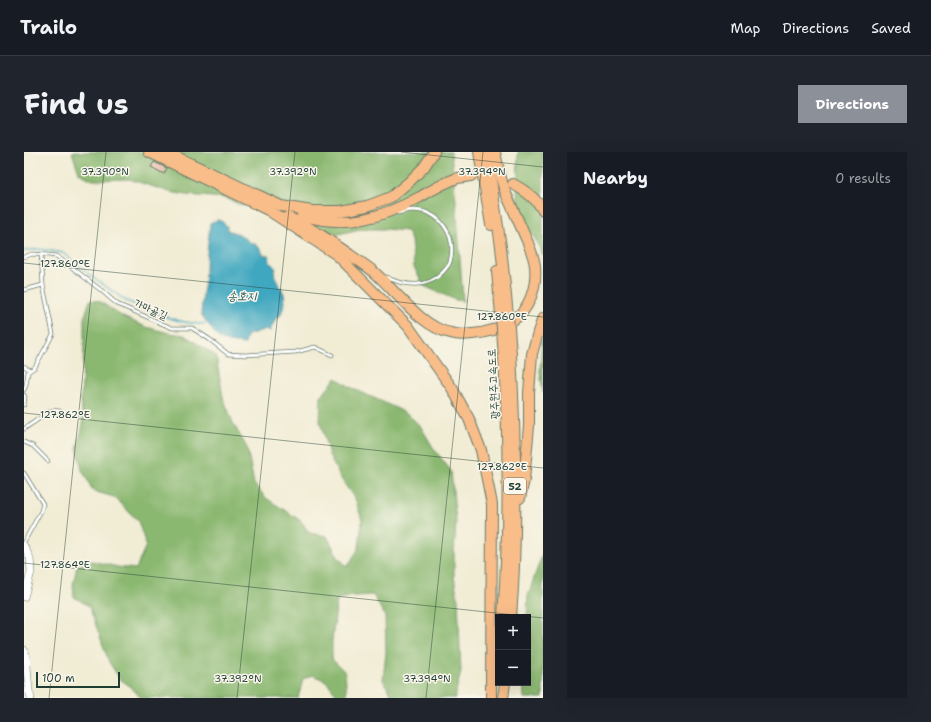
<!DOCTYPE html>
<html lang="en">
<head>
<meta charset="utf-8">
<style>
	body { margin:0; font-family:"Shantell Sans","Poor Story",sans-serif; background:#20242c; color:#f1f3f6 }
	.controls { position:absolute; right:12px; bottom:12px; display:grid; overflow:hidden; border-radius:0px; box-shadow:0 4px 16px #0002 }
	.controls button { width:36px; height:36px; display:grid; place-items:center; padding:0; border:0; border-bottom:1px solid #363941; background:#171b24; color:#f1f3f6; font:20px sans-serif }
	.scale { position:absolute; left:12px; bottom:10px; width:84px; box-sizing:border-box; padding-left:4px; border:2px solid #1f3d34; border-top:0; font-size:11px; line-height:14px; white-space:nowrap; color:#1f3d34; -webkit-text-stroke:3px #fbf7ec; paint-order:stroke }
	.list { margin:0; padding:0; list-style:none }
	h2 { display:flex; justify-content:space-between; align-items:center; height:52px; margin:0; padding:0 16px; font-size:17px }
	h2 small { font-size:13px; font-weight:400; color:#9ea1a6 }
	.map { position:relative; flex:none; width:519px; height:546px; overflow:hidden; border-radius:0px }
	header { display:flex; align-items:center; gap:24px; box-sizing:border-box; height:56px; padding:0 20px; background:#171b24; border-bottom:1px solid #363941 }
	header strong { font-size:19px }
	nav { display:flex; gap:22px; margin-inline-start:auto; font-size:14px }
	.intro { display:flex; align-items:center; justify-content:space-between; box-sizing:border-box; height:96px; padding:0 24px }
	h1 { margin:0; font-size:28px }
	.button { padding:10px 18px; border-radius:0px; background:#8c9099; color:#fff; font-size:14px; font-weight:700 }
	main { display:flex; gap:24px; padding:0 24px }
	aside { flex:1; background:#171b24; border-radius:0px; box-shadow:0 4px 16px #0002 }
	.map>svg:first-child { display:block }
	.forest { fill:#8bb871; stroke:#557a52 }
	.water { fill:#40a7c0; stroke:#30727a }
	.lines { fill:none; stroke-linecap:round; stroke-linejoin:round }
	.stream { stroke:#40a7c0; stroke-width:1.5 }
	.building { fill:#e8aca0 }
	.service-casing { stroke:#687a6c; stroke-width:4.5 }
	.tertiary-casing { stroke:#687a6c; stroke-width:8 }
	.motorway-casing { stroke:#687a6c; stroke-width:12 }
	.service { stroke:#fff; stroke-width:3 }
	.tertiary { stroke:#fff; stroke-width:7 }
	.motorway { stroke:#f8bd89; stroke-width:10 }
	.motorway-bridge-casing { stroke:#687a6c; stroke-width:12; stroke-linecap:butt }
	.motorway-bridge { stroke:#f8bd89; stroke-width:10 }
	.ticks { fill:none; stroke:#1f3d34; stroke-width:1; stroke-opacity:0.45 }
	.labels { text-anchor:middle; stroke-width:3; stroke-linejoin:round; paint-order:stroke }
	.shield { fill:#fbf7ec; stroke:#61756b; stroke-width:1 }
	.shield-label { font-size:10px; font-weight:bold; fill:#1f3d34 }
	.street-label { font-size:11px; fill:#1f3d34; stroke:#fbf7ec }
	.water-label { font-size:12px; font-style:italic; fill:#295d5e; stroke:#fbf7ec }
	.ticks-label { font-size:10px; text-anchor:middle; fill:#1f3d34; stroke:#fbf7ec; stroke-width:3; stroke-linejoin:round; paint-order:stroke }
</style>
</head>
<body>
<header>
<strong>Trailo</strong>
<nav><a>Map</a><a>Directions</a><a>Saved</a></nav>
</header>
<div class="intro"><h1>Find us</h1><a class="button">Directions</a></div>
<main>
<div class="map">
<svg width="519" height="546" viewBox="0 0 519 546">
	<rect width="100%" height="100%" fill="#fbf7ec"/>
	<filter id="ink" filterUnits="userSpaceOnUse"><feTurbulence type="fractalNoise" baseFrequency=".025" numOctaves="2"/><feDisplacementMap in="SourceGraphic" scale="8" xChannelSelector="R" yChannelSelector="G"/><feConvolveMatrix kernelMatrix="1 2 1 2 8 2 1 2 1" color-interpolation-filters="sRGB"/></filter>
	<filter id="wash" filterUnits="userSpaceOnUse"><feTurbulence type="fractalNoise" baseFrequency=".012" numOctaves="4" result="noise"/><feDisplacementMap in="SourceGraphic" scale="16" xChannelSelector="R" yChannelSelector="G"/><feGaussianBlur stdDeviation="0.9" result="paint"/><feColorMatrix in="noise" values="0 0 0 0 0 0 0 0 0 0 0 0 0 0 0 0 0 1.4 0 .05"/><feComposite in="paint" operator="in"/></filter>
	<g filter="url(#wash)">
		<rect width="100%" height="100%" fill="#f1ecd4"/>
		<!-- forest -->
		<g class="forest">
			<path d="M48,0H427L432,49L439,149L432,148L400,134L390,115L387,88L383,79L361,77H336L310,83H282L257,63L214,52L201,46L163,43L146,40L105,27L69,28L55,21Z"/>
			<path d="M494,0H519V103L502,69L493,54Z"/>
			<path d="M66,148L75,149L99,165L122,175L145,181L160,183L192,204L199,245L209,271L223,296L230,332L242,346L277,369L285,381L303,384L314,405L323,415L335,396L338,368L332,349L316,325L305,303L296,269L297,245L312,226L328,236L374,257L385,263L397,275L410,297L427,319L432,370L430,401V425L434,448L437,520L431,543V546H370L359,528L362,500L361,464L349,443L330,444L313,447L308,489V507L321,520L323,546L315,545L302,529L289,523L279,527L274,546H117L106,534L96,527L85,510L65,454L50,445L49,433L53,414L68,409L94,415L112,417L122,393L114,369L90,345L69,339L58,318L53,296L59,273L57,248L60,195V167Z"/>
			<path d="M519,168V241L516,220Z"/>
			<path d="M519,401V546H500L499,531H504V465H503L504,444L514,414Z"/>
		</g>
		<!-- water -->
		<path class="water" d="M193,68H196L203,74V78L215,82L227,91L231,92L237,97L239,103H245L246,110L252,117L250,121L260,142L261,151L256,164L252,166L246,179L239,178L224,183L222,187L221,192C212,191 202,191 195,186C192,184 180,166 177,162L186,71Z"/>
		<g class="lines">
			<!-- stream -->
			<path class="stream" d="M0,99L15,97L39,101L69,125L102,149L116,154L145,166L160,170L175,172L184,171"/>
		</g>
		<g id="blocks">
			<!-- building -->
			<path class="building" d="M130,10L143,16L140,22L127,15Z"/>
		</g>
	</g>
	<g filter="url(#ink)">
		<use href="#blocks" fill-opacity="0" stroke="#687a6c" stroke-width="1"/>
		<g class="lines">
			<!-- service casing -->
			<g class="service-casing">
				<g id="service">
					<path d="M0,105L8,102L24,103L32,104L41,110L78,139L93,152L148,176H168L185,187L204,202L221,203L272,200L291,195L308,203"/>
					<path d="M362,125C380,134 404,137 419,120C421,117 425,114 426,110C433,84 417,59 389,58C384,58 378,60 374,61"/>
					<path d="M0,138L19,133"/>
					<path d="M0,214L6,218"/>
					<path d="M0,238L2,233L4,220L11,215L29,182L19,133L17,102"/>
					<path d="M0,243L1,245L0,253"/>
					<path d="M0,277C5,273 8,272 13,268C24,262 22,257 36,259"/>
					<path d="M0,290L9,294L24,309"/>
					<path d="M0,321L19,352L17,359L0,390"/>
				</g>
			</g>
			<!-- tertiary casing -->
			<g class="tertiary-casing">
				<g id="tertiary">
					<path d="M0,394L6,406L7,420L0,445"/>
					<path d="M0,498L2,502L5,539L7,546"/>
				</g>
			</g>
			<!-- motorway casing -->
			<g class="motorway-casing">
				<g id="motorway">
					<path d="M125,0L244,58L313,103L384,174L428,236L445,267L457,298L468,352L467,546"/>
					<path d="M142,0L257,54L288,59H317L343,54L367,45L386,29L400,15L410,0"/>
					<path d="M455,0L467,73"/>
					<path d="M463,0L477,95L484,163"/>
					<path d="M489,32C500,38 513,46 519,59"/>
					<path d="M278,63C321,77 358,66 396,45C408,38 421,30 434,26C438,25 443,25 447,24"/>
					<path d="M263,65C285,74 305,88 325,102C333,108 342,113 350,120C371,138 398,176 427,181C433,183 441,183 448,182C462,181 476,177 488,169C506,158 513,134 511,114C510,105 507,99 504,91C497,75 490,59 483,44C477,30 474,15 471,0"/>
					<path d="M473,119L477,163"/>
					<path d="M487,202C492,290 494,377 487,465"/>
					<path d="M496,346L500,328L505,274V241L508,202L514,180L519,166"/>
					<path d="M479,465C485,379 485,293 480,207"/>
					<path d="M479,546L481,531"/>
				</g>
			</g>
			<!-- service -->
			<use href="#service" class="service"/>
			<!-- tertiary -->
			<use href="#tertiary" class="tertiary"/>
			<!-- motorway -->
			<use href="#motorway" class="motorway"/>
			<!-- motorway-bridge casing -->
			<g class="motorway-bridge-casing">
				<g id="motorway-bridge">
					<path d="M477,163L480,207"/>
					<path d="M484,163L487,202"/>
				</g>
			</g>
			<!-- motorway-bridge -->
			<use href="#motorway-bridge" class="motorway-bridge"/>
		</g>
	</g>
	<!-- ticks -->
	<path class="ticks" d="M377,0L519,15M0,111L519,165M0,261L519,316M0,411L519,466M25,546L82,0M213,546L271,0M402,546L459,0"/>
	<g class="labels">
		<!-- shield labels -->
		<rect class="shield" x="480" y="326" width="22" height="16" rx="3"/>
		<g class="shield-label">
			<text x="491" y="338">52</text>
		</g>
		<!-- street labels -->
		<g class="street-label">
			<text transform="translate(127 157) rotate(24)" y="4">가마골길</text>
			<text transform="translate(469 232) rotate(-93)" y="4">광주원주고속도로</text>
		</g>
		<!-- water labels -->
		<g class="water-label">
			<text x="218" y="148">송호지</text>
		</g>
	</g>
	<g class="ticks-label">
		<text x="81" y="23">37.390°N</text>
		<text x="269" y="23">37.392°N</text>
		<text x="458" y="23">37.394°N</text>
		<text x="41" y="115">127.860°E</text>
		<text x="478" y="168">127.860°E</text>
		<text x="41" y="266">127.862°E</text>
		<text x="478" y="318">127.862°E</text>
		<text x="41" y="416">127.864°E</text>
		<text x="214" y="530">37.392°N</text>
		<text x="403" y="530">37.394°N</text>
	</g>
</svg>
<div class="controls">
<button>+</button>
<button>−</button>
</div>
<div class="scale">100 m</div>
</div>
<aside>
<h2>Nearby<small>0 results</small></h2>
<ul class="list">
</ul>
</aside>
</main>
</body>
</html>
